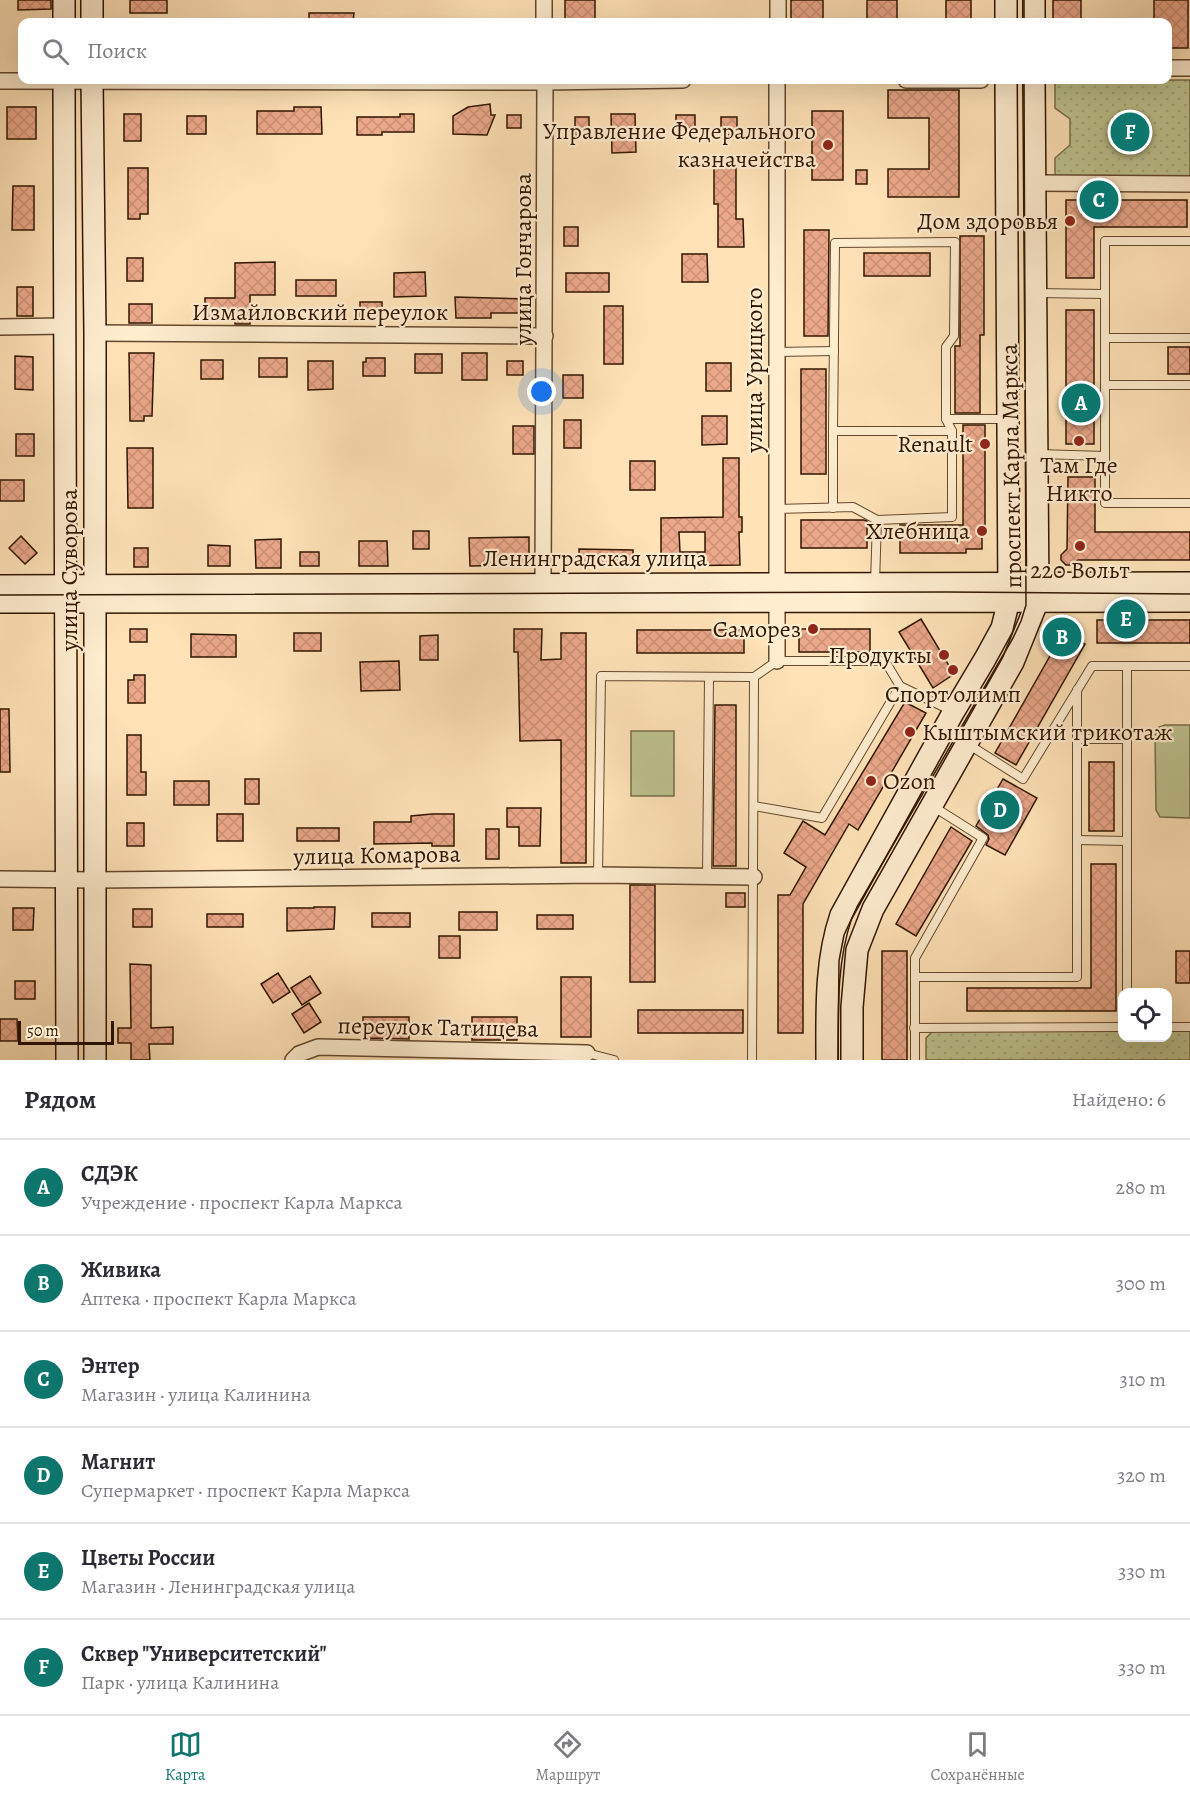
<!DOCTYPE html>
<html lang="ru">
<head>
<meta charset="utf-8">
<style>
	body { margin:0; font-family:Alegreya,serif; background:#f7f7f7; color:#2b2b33 }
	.controls { position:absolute; right:18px; bottom:18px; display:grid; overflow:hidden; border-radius:12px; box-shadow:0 6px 24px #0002 }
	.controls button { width:54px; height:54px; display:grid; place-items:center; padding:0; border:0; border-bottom:2px solid #e1e1e2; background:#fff; color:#2b2b33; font:30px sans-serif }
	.scale { position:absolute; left:18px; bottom:15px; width:96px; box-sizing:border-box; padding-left:6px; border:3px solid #301601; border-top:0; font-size:16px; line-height:21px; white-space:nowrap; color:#301601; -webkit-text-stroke:4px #ffedd0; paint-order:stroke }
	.you { position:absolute; left:542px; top:392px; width:21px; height:21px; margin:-15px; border:4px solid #fff; border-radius:50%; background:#1a73e8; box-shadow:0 0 0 9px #1a73e833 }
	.badge { display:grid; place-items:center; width:39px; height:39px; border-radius:50%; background:#0f766e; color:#fff; font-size:20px; font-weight:700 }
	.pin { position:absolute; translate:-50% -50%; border:3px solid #fff; box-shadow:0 2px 6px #0006 }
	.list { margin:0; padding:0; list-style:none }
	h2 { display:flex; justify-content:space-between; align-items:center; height:78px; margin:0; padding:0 24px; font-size:26px }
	h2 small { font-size:20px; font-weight:400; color:#7c7c81 }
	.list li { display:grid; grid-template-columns:39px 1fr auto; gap:18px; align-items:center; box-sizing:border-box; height:96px; padding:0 24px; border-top:2px solid #e1e1e2 }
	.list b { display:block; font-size:22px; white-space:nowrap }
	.list p { margin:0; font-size:20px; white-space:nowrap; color:#7c7c81 }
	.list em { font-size:20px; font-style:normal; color:#7c7c81 }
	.icon { flex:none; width:33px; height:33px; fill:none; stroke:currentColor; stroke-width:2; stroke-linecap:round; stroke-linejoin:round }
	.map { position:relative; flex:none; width:1190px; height:1060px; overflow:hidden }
	.search { position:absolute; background:#fff; box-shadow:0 6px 24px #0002; left:18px; right:18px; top:18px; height:66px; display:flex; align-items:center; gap:15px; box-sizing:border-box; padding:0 21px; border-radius:12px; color:#7c7c81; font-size:22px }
	.sheet { height:654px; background:#fff }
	nav { display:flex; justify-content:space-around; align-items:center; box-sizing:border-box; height:84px; border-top:2px solid #e1e1e2; background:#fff; font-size:16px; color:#7c7c81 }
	nav a { display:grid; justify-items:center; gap:3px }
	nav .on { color:#0f766e }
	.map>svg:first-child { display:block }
	.grass { fill:#bec490; stroke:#776d48; stroke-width:1.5 }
	.park { fill:url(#park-dots); stroke:#776d48; stroke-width:1.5 }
	.building { fill:url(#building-cross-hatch); stroke:#301601; stroke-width:1.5; fill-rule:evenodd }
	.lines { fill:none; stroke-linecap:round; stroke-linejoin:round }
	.service-casing { stroke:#64492e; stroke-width:10 }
	.minor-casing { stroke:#64492e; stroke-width:18 }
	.secondary-casing { stroke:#301601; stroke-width:24 }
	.service { stroke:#ffedd0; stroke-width:8 }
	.minor { stroke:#ffedd0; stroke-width:15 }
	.secondary { stroke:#ffedd0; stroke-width:21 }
	.tram { stroke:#301601; stroke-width:1.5 }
	.poi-dot { fill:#8f2418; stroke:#ffedd0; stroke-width:2 }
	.labels { text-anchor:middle; stroke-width:4.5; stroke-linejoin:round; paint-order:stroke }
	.poi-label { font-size:24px; fill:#301601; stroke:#ffedd0; text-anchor:end }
	.street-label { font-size:24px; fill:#301601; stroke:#ffedd0 }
</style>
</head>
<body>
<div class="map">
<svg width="1190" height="1060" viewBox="0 0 1190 1060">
	<defs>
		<pattern id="park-dots" width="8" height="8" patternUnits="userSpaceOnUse" patternTransform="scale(1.5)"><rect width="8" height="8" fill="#bec490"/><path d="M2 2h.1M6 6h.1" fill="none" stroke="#a4a87a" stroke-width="1.8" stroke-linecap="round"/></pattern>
		<pattern id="building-cross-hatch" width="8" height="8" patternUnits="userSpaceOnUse" patternTransform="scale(1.5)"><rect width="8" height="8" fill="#eca88a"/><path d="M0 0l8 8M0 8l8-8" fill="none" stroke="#cb9075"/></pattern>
	</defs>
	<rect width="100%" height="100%" fill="#ffe3b7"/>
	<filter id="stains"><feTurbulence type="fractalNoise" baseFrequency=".00333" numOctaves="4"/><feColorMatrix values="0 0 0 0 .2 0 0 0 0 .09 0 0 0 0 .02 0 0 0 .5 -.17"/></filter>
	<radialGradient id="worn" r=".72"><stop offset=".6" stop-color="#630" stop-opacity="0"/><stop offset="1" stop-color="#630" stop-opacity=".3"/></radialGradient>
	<!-- grass -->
	<g class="grass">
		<path d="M1165,725H1190V818L1160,817L1156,810L1155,735L1159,727Z"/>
		<rect x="631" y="731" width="43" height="65"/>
	</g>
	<!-- park -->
	<g class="park">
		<path d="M1055,80H1190V181H1055V158L1070,145V119L1055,108Z"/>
		<path d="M935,1029H1122V1038H1168V1029H1190V1060H926V1038Z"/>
	</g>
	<!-- building -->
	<g class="building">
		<path d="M18,0H51V9L18,10Z"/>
		<rect x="130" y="0" width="37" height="13"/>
		<rect x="565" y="0" width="30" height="22"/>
		<rect x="791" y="0" width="32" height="22"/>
		<rect x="867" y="0" width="30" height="22"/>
		<rect x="946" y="0" width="25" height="22"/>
		<rect x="1053" y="0" width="28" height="22"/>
		<path d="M1154,0H1188V48H1167V22H1154Z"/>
		<path d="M309,13H354L353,22H309Z"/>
		<path d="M888,90H959V197H888V169H929V118H888Z"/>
		<path d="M490,104L491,115H495L487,135L453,134V116L468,107Z"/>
		<rect x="7" y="107" width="29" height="32"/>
		<path d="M294,107H321L322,134H257V111H294Z"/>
		<rect x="812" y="111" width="31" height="69"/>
		<rect x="124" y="114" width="17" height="27"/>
		<path d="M400,114H414V132H382V135H357V117H400Z"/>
		<path d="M611,114H635L636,152L612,153Z"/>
		<rect x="507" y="115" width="14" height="13"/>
		<rect x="676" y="115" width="19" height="13"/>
		<rect x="187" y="116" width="19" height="18"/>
		<rect x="575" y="117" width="14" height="18"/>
		<rect x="721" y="117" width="16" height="18"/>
		<path d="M714,167H736V219H743L744,247H718V204H714Z"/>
		<path d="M128,168H148V214H140V219H128Z"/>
		<rect x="856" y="170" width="11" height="14"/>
		<path d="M13,186H34V230H12Z"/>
		<path d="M1066,200H1187V227H1094V278H1066Z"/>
		<rect x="564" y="227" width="14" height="19"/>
		<path d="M804,230H829L828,336H804Z"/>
		<path d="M960,236H984V335H980V413H955V346H960Z"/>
		<rect x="864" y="253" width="66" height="23"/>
		<path d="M682,254H707L708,282H682Z"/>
		<rect x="127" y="258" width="16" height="23"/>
		<path d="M275,262V295H250V324H235V317H205V298H235V263Z"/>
		<path d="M425,272L426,296L394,297V273Z"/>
		<rect x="566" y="273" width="43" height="19"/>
		<rect x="296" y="280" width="40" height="16"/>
		<rect x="17" y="287" width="16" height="29"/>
		<path d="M455,297L527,299V313H491V318H456Z"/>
		<rect x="360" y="302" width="22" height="14"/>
		<rect x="129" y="304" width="23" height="19"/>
		<rect x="604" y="306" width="19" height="58"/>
		<rect x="1066" y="310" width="28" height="134"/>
		<rect x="1168" y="347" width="22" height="27"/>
		<path d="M129,353H154L152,416H144V421H130Z"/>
		<rect x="462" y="353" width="25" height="27"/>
		<rect x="415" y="354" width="27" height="19"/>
		<path d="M15,356L33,357V390L15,389Z"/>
		<rect x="259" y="358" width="28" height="19"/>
		<path d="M366,358H385V376H363V362H366Z"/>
		<rect x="201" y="360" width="22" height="19"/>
		<path d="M308,361H333V389L308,390Z"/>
		<rect x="507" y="361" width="16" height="14"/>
		<rect x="706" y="363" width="25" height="28"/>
		<rect x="801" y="369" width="25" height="105"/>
		<rect x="563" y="375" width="20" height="23"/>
		<path d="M702,416H727V444L702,445Z"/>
		<rect x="564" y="420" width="17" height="28"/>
		<path d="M963,425H985V525H982V549H966V553H900V525H963Z"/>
		<rect x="513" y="426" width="21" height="28"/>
		<rect x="16" y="434" width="18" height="22"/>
		<path d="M127,448H153V508H128Z"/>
		<path d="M723,458H739V517H742V532H739L740,565L661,566V518L723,517ZM679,532H705V552H680Z"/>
		<rect x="630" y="461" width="25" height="29"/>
		<path d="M1068,477H1095V532H1190V560H1078L1073,565H1066L1061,560V555L1067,549Z"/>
		<rect x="0" y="480" width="24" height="21"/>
		<path d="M801,520H864L867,521V548H801Z"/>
		<rect x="413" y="531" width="16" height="18"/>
		<path d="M21,536L37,553L25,564L9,548Z"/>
		<path d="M529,537V565L470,566L469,538Z"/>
		<path d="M281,539V568H256L255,540Z"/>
		<path d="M359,541H387L388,566H359Z"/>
		<path d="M208,545L230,546V566H208Z"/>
		<rect x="134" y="548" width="14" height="19"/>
		<path d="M579,549L633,550V564L579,563Z"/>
		<rect x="300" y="552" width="19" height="14"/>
		<path d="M921,619L954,674L933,688L899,632Z"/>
		<rect x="1097" y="620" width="93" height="23"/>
		<rect x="130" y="629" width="17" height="13"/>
		<path d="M514,629H542L541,660L561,659V633H586V863H561V740L520,741L518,652H514Z"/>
		<rect x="799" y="629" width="71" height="23"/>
		<rect x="637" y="630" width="107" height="23"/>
		<rect x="294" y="633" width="27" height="18"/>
		<path d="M1063,633L1085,644L1016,765L995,753Z"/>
		<path d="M191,634L236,635V657H191Z"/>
		<path d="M438,635V660H420V636Z"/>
		<path d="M399,661L400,690L361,691L360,662Z"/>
		<path d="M134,675H145V703H128V680H134Z"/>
		<path d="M905,702L926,713L858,830L849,824L803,904V1033H778V895H790L806,867L784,853L803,821L825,835Z"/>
		<path d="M715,705H736V866H713Z"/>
		<path d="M0,709H9L10,772H0Z"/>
		<path d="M127,735H141V772H146V795H127Z"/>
		<rect x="1089" y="762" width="25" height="69"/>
		<rect x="245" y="779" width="14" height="25"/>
		<path d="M1003,779L1037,798L1005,855L986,845L989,839L988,835L976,826Z"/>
		<rect x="174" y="781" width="35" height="24"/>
		<path d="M507,808H541L540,846H519V827H507Z"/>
		<rect x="217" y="814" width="26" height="27"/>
		<path d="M432,814H454V846H432V843L374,844V822H411V816Z"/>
		<rect x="127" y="823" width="17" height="23"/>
		<path d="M951,827L972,841L916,936L896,924Z"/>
		<rect x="297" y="828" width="42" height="13"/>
		<rect x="486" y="829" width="13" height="30"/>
		<path d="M1091,864H1116V1011H967V988H1091Z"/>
		<rect x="630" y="885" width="25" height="97"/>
		<rect x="726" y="893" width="19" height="14"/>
		<path d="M314,907H335L334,929L287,931V908H314Z"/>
		<path d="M13,908H34L33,930H13Z"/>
		<rect x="133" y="909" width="19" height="18"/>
		<rect x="459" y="912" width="38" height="18"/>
		<rect x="372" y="913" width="38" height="14"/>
		<rect x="207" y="914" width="36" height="13"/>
		<rect x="537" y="915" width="36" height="14"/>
		<rect x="439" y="936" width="21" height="22"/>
		<rect x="882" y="951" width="25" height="109"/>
		<rect x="1176" y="951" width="14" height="32"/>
		<path d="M130,964L151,965V1028L173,1027V1044H149L150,1060H131V1043H118V1028H131Z"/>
		<path d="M278,973L290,992L273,1003L261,984Z"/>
		<path d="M310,976L321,993L302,1005L291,988Z"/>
		<rect x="561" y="977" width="30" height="60"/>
		<rect x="15" y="981" width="20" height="18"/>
		<path d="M309,1003L321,1022L304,1033L292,1014Z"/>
		<rect x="638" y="1010" width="105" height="23"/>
		<path d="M363,1017H409V1039L363,1038Z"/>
		<rect x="472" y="1017" width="45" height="23"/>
		<path d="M0,1019H17L18,1041H0Z"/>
	</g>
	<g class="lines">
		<!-- service casing -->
		<g class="service-casing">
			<g id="service">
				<path d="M1190,241H1105V503H1190"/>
				<path d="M1036,293L1105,294"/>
				<path d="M1105,338H1190"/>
				<path d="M777,352L834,351"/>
				<path d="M1105,385H1190"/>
				<path d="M833,431L835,243L955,242L954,336L946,347V419"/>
				<path d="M952,431L946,419H1005"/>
				<path d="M1038,454L1105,456"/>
				<path d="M833,508V431H952V517L877,520L875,583"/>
				<path d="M776,509L853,507L877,520"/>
				<path d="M1127,666V993"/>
				<path d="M944,729L1023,779L1092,666H1190"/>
				<path d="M1077,739H1127"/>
				<path d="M754,806L822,818L900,686"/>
				<path d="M1077,840L1127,841"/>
				<path d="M598,875L601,676L754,677L777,661H885L900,686L952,711"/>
				<path d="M707,876L709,677"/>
				<path d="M915,977H1077V690"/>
				<path d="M1168,1027H1190"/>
				<path d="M914,1028L1122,1027"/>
				<path d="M587,1053L614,1060"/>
				<path d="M752,1060L754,677"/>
				<path d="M915,1060V958L983,838L934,807"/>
			</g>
		</g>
		<!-- minor casing -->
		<g class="minor-casing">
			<g id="minor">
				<path d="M544,0V22"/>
				<path d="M778,22V0"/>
				<path d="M1168,68H1190"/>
				<path d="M906,80H981"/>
				<path d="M0,81L545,82L683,80"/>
				<path d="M1035,183L1190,184"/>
				<path d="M0,327L66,326"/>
				<path d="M95,333L545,336"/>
				<path d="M543,583L545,80"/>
				<path d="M777,661V80"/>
				<path d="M0,879L95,880L598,875L754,877"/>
				<path d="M293,1060L299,1054L318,1047L587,1053"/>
			</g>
		</g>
		<!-- secondary casing -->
		<g class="secondary-casing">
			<g id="secondary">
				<path d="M1006,0V22"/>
				<path d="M1034,0V22"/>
				<path d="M64,22V0"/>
				<path d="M92,22V0"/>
				<path d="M64,80L67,1060"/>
				<path d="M92,80L95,333V1060"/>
				<path d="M0,586L1190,583"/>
				<path d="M0,602L1190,601"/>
				<path d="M827,1060C827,1011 825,962 841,915L954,711L985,659L1002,628L1009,600L1006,80"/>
				<path d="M852,1060V1007L857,950L873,909L1013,662L1038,600L1034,80"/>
			</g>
		</g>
		<!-- service -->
		<use href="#service" class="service"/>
		<!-- minor -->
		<use href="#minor" class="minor"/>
		<!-- secondary -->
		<use href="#secondary" class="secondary"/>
		<!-- tram -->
		<g class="tram">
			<path d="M1024,0V22"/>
			<path d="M0,595L947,592L1190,594"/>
			<path d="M838,1060L839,961L844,935L857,907L1013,638L1021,621L1026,605L1024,80"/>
		</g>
	</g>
	<!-- markers -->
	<g class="poi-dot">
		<circle cx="828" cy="145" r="6"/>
		<circle cx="1070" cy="221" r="6"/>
		<circle cx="1079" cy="441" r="6"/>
		<circle cx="985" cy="444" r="6"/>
		<circle cx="982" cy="531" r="6"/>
		<circle cx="1080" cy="546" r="6"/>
		<circle cx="813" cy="629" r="6"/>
		<circle cx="944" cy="655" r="6"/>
		<circle cx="953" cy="670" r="6"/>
		<circle cx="910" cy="732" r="6"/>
		<circle cx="871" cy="781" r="6"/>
	</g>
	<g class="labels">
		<!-- poi labels -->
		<g class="poi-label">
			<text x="816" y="139">Управление Федерального<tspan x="816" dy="28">казначейства</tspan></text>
			<text x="1058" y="229">Дом здоровья</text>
			<text x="973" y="452">Renault</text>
			<text x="1079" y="473" text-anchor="middle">Там Где<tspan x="1079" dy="28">Никто</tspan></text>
			<text x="970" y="539">Хлебница</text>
			<text x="1080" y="578" text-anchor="middle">220 Вольт</text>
			<text x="801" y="637">Саморез</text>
			<text x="932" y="663">Продукты</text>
			<text x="953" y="702" text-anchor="middle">Спорт олимп</text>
			<text x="922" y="740" text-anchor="start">Кыштымский трикотаж</text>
			<text x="883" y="789" text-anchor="start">Ozon</text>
		</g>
		<!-- street labels -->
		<g class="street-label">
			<text transform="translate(523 259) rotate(-90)" y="8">улица Гончарова</text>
			<text x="320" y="320">Измайловский переулок</text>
			<text transform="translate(754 370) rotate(-90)" y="8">улица Урицкого</text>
			<text transform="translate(1011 466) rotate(-91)" y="8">проспект Карла Маркса</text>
			<text x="595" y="566">Ленинградская улица</text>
			<text transform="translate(69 570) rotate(-90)" y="8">улица Суворова</text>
			<text transform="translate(377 855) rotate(-1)" y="8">улица Комарова</text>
			<text transform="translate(438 1027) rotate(1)" y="8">переулок Татищева</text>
		</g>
	</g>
	<rect width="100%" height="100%" filter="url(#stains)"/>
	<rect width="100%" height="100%" fill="url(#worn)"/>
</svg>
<div class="controls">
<button><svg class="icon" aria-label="locate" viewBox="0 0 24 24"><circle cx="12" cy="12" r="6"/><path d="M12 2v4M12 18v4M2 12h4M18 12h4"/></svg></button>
</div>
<div class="scale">50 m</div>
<div class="you"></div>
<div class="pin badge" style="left:1081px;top:403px">A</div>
<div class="pin badge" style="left:1062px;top:637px">B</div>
<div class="pin badge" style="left:1099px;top:200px">C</div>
<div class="pin badge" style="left:1000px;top:810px">D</div>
<div class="pin badge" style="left:1126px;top:619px">E</div>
<div class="pin badge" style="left:1130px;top:132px">F</div>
<div class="search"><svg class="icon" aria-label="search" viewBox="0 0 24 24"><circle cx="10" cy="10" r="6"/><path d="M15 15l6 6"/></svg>Поиск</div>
</div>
<section class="sheet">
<h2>Рядом<small>Найдено: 6</small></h2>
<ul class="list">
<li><span class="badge">A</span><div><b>СДЭК</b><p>Учреждение · проспект Карла Маркса</p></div><em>280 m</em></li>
<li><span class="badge">B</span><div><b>Живика</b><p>Аптека · проспект Карла Маркса</p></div><em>300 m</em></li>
<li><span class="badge">C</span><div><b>Энтер</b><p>Магазин · улица Калинина</p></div><em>310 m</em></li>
<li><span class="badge">D</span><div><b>Магнит</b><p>Супермаркет · проспект Карла Маркса</p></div><em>320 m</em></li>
<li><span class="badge">E</span><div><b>Цветы России</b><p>Магазин · Ленинградская улица</p></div><em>330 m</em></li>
<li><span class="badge">F</span><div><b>Сквер &quot;Университетский&quot;</b><p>Парк · улица Калинина</p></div><em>330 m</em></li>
</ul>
</section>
<nav>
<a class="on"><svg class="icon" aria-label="map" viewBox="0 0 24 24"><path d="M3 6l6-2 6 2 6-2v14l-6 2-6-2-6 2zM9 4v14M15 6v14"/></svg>Карта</a>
<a><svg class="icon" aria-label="directions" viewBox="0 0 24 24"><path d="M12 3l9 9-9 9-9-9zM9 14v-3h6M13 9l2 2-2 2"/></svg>Маршрут</a>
<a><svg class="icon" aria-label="saved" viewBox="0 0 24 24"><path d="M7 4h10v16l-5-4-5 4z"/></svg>Сохранённые</a>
</nav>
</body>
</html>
